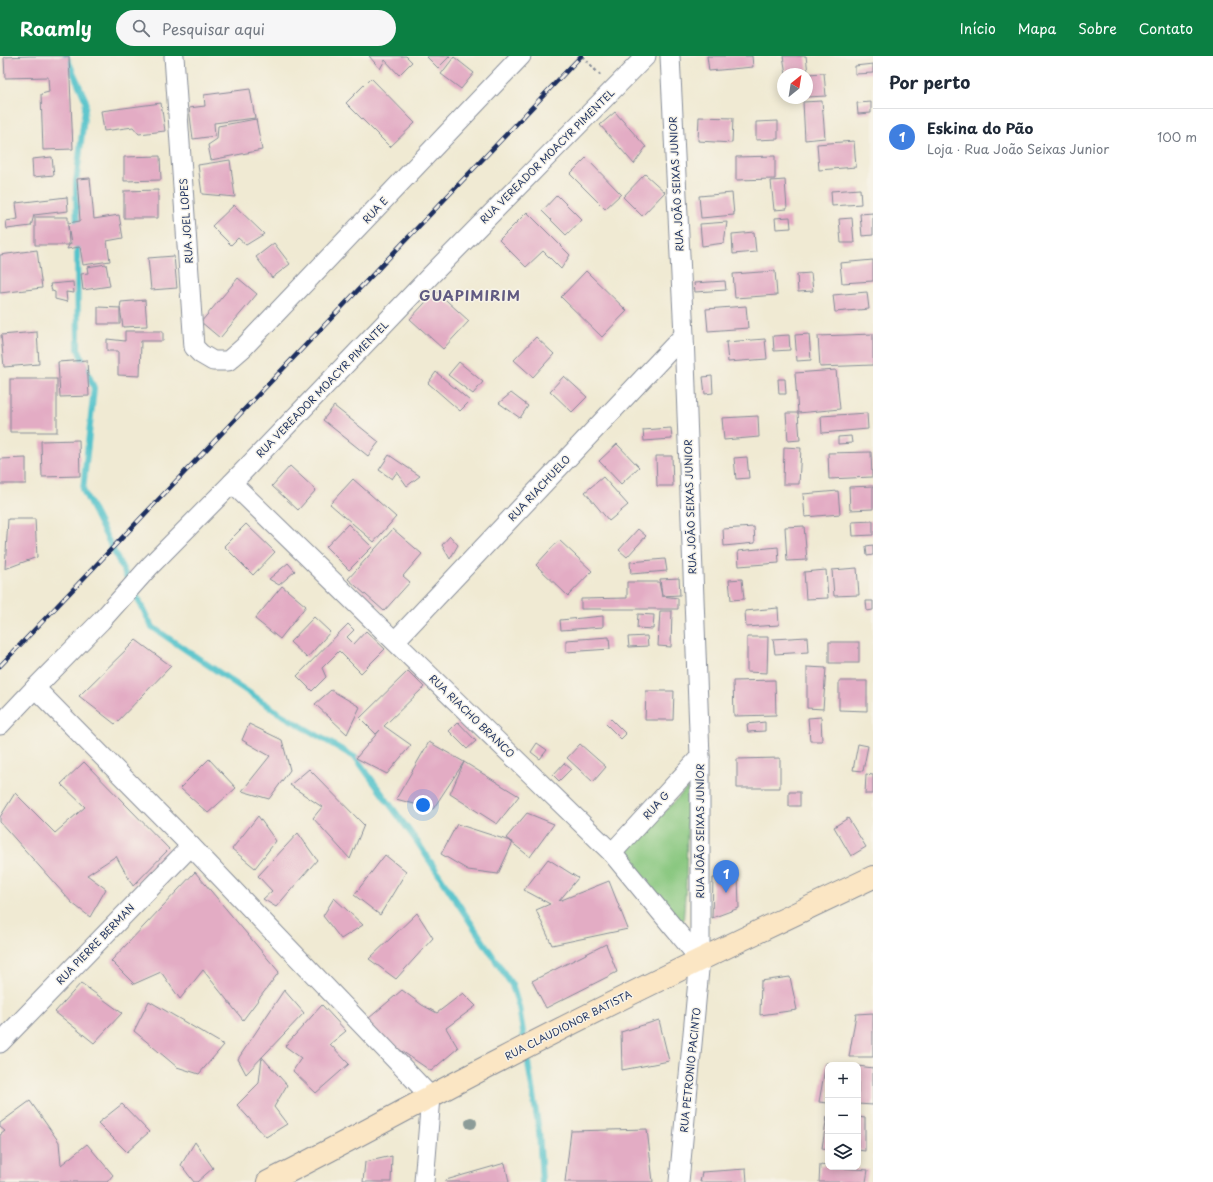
<!DOCTYPE html>
<html lang="pt">
<head>
<meta charset="utf-8">
<style>
	body { margin:0; font-family:"Playpen Sans",sans-serif; background:#f6f6f7; color:#1f2937 }
	.controls { position:absolute; right:12px; bottom:12px; display:grid; overflow:hidden; border-radius:8px; box-shadow:0 2px 10px #0003 }
	.controls button { width:36px; height:36px; display:grid; place-items:center; padding:0; border:0; border-bottom:1px solid #e0e1e3; background:#fff; color:#1f2937; font:20px sans-serif }
	.compass { position:absolute; left:777px; top:12px; width:36px; height:36px; border-radius:50%; background:#fff; box-shadow:0 2px 10px #0003; rotate:30deg }
	.you { position:absolute; left:423px; top:749px; width:14px; height:14px; margin:-10px; border:3px solid #fff; border-radius:50%; background:#1a73e8; box-shadow:0 0 0 6px #1a73e833 }
	.badge { display:grid; place-items:center; width:26px; height:26px; border-radius:50%; background:#0b8043; color:#fff; font-size:13px; font-weight:700 }
	.pin { position:absolute; translate:-50% -33px; filter:drop-shadow(0 1px 2px #0008) }
	.pin::after { content:''; position:absolute; top:21px; width:14px; height:12px; background:inherit; clip-path:polygon(0 0,100% 0,50% 100%) }
	.list { margin:0; padding:0; list-style:none }
	h2 { display:flex; justify-content:space-between; align-items:center; height:52px; margin:0; padding:0 16px; font-size:17px }
	h2 small { font-size:13px; font-weight:400; color:#747a83 }
	.list li { display:grid; grid-template-columns:26px 1fr auto; gap:12px; align-items:center; box-sizing:border-box; height:56px; padding:0 16px; border-top:1px solid #e0e1e3 }
	.list b { display:block; font-size:15px; white-space:nowrap }
	.list p { margin:0; font-size:13px; white-space:nowrap; color:#747a83 }
	.list em { font-size:13px; font-style:normal; color:#747a83 }
	.icon { flex:none; width:22px; height:22px; fill:none; stroke:currentColor; stroke-width:2; stroke-linecap:round; stroke-linejoin:round }
	.map { position:relative; flex:none; width:873px; height:1126px; overflow:hidden }
	header { display:flex; align-items:center; gap:24px; box-sizing:border-box; height:56px; padding:0 20px; background:#0b8043; color:#fff }
	header strong { font-size:19px }
	nav { display:flex; gap:22px; margin-inline-start:auto; font-size:14px }
	.search { width:280px; height:36px; background:#f6f6f7; display:flex; align-items:center; gap:10px; box-sizing:border-box; padding:0 14px; border-radius:22px; color:#747a83; font-size:15px }
	main { display:flex }
	aside { flex:1; background:#fff }
	.map>svg:first-child { display:block }
	.green { fill:#86c67d; stroke:#507a6e }
	.lines { fill:none; stroke-linecap:round; stroke-linejoin:round }
	.stream { stroke:#55c3cb; stroke-width:6 }
	.building { fill:#e3acc4; fill-rule:evenodd }
	.street-casing { stroke:#868c98; stroke-width:21 }
	.secondary-casing { stroke:#868c98; stroke-width:24 }
	.path { stroke:#868c98; stroke-width:2.5; stroke-dasharray:3 3; stroke-linecap:butt }
	.street { stroke:#fff; stroke-width:19 }
	.secondary { stroke:#fbe6c4; stroke-width:22 }
	.rail-casing { stroke:#1b2f5e; stroke-width:4.5 }
	.rail { stroke:#f7f3e8; stroke-width:3; stroke-dasharray:9; stroke-linecap:butt }
	.tree { fill:#8c9c98 }
	.labels { text-anchor:middle; stroke-width:3; stroke-linejoin:round; paint-order:stroke }
	.street-label { font-size:10px; fill:#1b2f5e; stroke:#f7f3e8 }
	.district-label { font-size:14px; font-weight:bold; letter-spacing:1px; fill:#615b82; stroke:#f7f3e8 }
</style>
</head>
<body>
<header>
<strong>Roamly</strong>
<div class="search"><svg class="icon" aria-label="search" viewBox="0 0 24 24"><circle cx="10" cy="10" r="6"/><path d="M15 15l6 6"/></svg>Pesquisar aqui</div>
<nav><a>Início</a><a>Mapa</a><a>Sobre</a><a>Contato</a></nav>
</header>
<main>
<div class="map">
<svg width="873" height="1126" viewBox="0 0 873 1126">
	<rect width="100%" height="100%" fill="#f7f3e8"/>
	<filter id="ink" filterUnits="userSpaceOnUse"><feTurbulence type="fractalNoise" baseFrequency=".025" numOctaves="2"/><feDisplacementMap in="SourceGraphic" scale="8" xChannelSelector="R" yChannelSelector="G"/><feConvolveMatrix kernelMatrix="1 2 1 2 8 2 1 2 1" color-interpolation-filters="sRGB"/></filter>
	<filter id="wash" filterUnits="userSpaceOnUse"><feTurbulence type="fractalNoise" baseFrequency=".012" numOctaves="4" result="noise"/><feDisplacementMap in="SourceGraphic" scale="16" xChannelSelector="R" yChannelSelector="G"/><feGaussianBlur stdDeviation="0.9" result="paint"/><feColorMatrix in="noise" values="0 0 0 0 0 0 0 0 0 0 0 0 0 0 0 0 0 1.4 0 .05"/><feComposite in="paint" operator="in"/></filter>
	<g filter="url(#wash)">
		<rect width="100%" height="100%" fill="#f0ead3"/>
		<!-- green -->
		<path class="green" d="M688,731L686,828L683,869L620,803Z"/>
		<g class="lines">
			<!-- stream -->
			<g class="stream">
				<path d="M66,0L86,45L76,127L77,173"/>
				<path d="M77,185L78,293L94,332L83,434L152,571L279,657L356,702L418,787L512,929L519,951L539,1075L542,1126"/>
			</g>
		</g>
		<g id="blocks">
			<!-- building -->
			<g class="building">
				<path d="M30,0H69L73,93L43,94L41,38L49,36L48,21L5,22L4,1Z"/>
				<path d="M369,0H406L412,6L399,19L385,4L380,13Z"/>
				<path d="M426,0H450L438,12Z"/>
				<path d="M707,0H752L753,11L709,15Z"/>
				<path d="M783,0H806L808,17L786,18Z"/>
				<path d="M454,1L474,17L461,33L441,18Z"/>
				<path d="M873,8V17L855,18V10Z"/>
				<path d="M824,17L826,40L807,41V18Z"/>
				<path d="M371,22L415,67L390,91L346,47Z"/>
				<path d="M250,33L255,62L214,67L215,80L193,83L189,52L205,50L204,39Z"/>
				<path d="M822,45L825,82L805,84L803,46Z"/>
				<path d="M871,46V57L858,58L857,47Z"/>
				<path d="M161,47L165,75L139,78L133,71L104,75L101,55Z"/>
				<path d="M615,56L646,91L634,108L600,69Z"/>
				<path d="M699,61L733,62L732,87L698,85Z"/>
				<path d="M256,63L262,94L211,104L208,89L217,83L218,70Z"/>
				<path d="M778,65V83L756,84V66Z"/>
				<path d="M854,85L856,111L819,114L817,88Z"/>
				<path d="M160,100L161,124L124,125V101Z"/>
				<path d="M775,100V123L736,124V101Z"/>
				<path d="M52,101L54,119L33,121L32,103Z"/>
				<path d="M586,102L621,138L605,153L570,118Z"/>
				<path d="M230,104L235,141L202,138L198,109Z"/>
				<path d="M645,118L665,136L642,160L623,141Z"/>
				<path d="M90,122L94,163L119,159L123,182L107,185L110,205L83,209L80,191L67,193L69,189H35V161H68V167L80,165L77,123ZM68,169L71,188L69,189Z"/>
				<path d="M785,124L787,153L774,154L771,125Z"/>
				<path d="M860,133L861,148L832,150L831,135Z"/>
				<path d="M158,134V162H124V135Z"/>
				<path d="M732,137L734,159L701,162L699,140Z"/>
				<path d="M557,139L582,164L566,179L542,155Z"/>
				<path d="M67,141L68,155L34,159L31,170L7,173L6,165L18,163L16,147Z"/>
				<path d="M234,149L264,178L246,189L238,182L231,189L212,170Z"/>
				<path d="M527,156L570,199L561,213L543,195L526,211L499,184Z"/>
				<path d="M873,157V179L862,180L860,158Z"/>
				<path d="M790,161L791,172L776,173L775,162Z"/>
				<path d="M852,162L854,187H841L839,163Z"/>
				<path d="M727,166L724,187L702,190L700,168Z"/>
				<path d="M754,176L756,196L733,198L732,178Z"/>
				<path d="M274,187L290,208L272,222L256,201Z"/>
				<path d="M37,194L42,232L0,237V199Z"/>
				<path d="M174,200L177,232L151,234L148,202Z"/>
				<path d="M873,204V225L842,227L840,207Z"/>
				<path d="M106,208L110,230L83,234L81,218L88,217L87,211Z"/>
				<path d="M586,215L627,255L602,281L561,241Z"/>
				<path d="M775,215L777,239L735,242L733,218Z"/>
				<path d="M811,217L813,235L798,236L797,218Z"/>
				<path d="M238,222L257,238L220,282L201,266Z"/>
				<path d="M725,225L726,234L695,236L694,227Z"/>
				<path d="M73,226L74,237L66,236L67,246L55,243V236L52,235L50,228Z"/>
				<path d="M436,235L469,265L443,293L410,263Z"/>
				<path d="M867,236L869,253L835,256L833,239Z"/>
				<path d="M145,244L147,270L123,271L120,252L121,246Z"/>
				<path d="M746,250L748,272L708,275L706,253Z"/>
				<path d="M98,251L120,252V268H98Z"/>
				<path d="M125,275H163V285H141L140,320L118,319V295H107V283L125,285Z"/>
				<path d="M37,276L39,308L4,311L1,279Z"/>
				<path d="M809,278L811,304L797,305L795,279Z"/>
				<path d="M873,278V309L820,311L818,280Z"/>
				<path d="M789,279L790,294L774,295L773,280Z"/>
				<path d="M536,281L554,298L533,321L514,304Z"/>
				<path d="M765,283L767,303L728,306L726,286Z"/>
				<path d="M87,304L89,340L60,341L58,306Z"/>
				<path d="M459,306L483,326L473,338L448,319Z"/>
				<path d="M836,314L840,353L798,357L795,317Z"/>
				<path d="M436,316L470,345L460,355L428,327Z"/>
				<path d="M564,320L587,341L572,356L550,335Z"/>
				<path d="M712,320L713,337L705,338L703,321Z"/>
				<rect x="10" y="323" width="47" height="53"/>
				<path d="M778,323H785L786,338H779Z"/>
				<path d="M511,337L528,350L520,362L499,347Z"/>
				<path d="M334,350L379,386L368,400L323,364Z"/>
				<path d="M786,357H798L800,384L788,385Z"/>
				<path d="M867,357L868,373L822,377L821,360Z"/>
				<path d="M758,360L759,381L724,384L722,362Z"/>
				<path d="M671,372L672,383L644,385L643,374Z"/>
				<path d="M851,380L852,387L838,388V381Z"/>
				<path d="M79,384L80,420L42,421L41,385Z"/>
				<path d="M617,388L639,411L621,428L599,405Z"/>
				<path d="M784,391L801,392L799,428H783Z"/>
				<path d="M871,396L872,421L829,423L828,397Z"/>
				<path d="M389,399L420,420L407,430L397,416L392,423L379,414Z"/>
				<path d="M656,400H672L673,430H657Z"/>
				<path d="M747,401L749,422L736,423L734,402Z"/>
				<path d="M26,402V428H0V403Z"/>
				<path d="M290,410L316,434L298,454L272,430Z"/>
				<path d="M603,421L628,449L609,465L585,436Z"/>
				<path d="M353,423L396,461L374,486L330,448Z"/>
				<path d="M873,430V453L850,454L849,431Z"/>
				<path d="M838,435L840,458L805,461L803,438Z"/>
				<path d="M8,463H35L37,501L5,513Z"/>
				<path d="M873,465V479L853,480L852,466Z"/>
				<path d="M246,468L275,496L253,519L224,490Z"/>
				<path d="M348,468L372,491L349,514L326,491Z"/>
				<path d="M804,470L807,504L787,505L785,471Z"/>
				<path d="M754,471L755,487L724,490L723,473Z"/>
				<path d="M393,473L422,498L403,520L410,526L384,555L348,523Z"/>
				<path d="M638,473L646,480L627,501L619,494Z"/>
				<path d="M450,480L458,489L450,503L442,489Z"/>
				<path d="M559,484L592,515L568,540L536,509Z"/>
				<path d="M873,489V499L867,500L866,490Z"/>
				<path d="M778,491L779,507L739,510L738,495Z"/>
				<path d="M665,503L667,515L631,518L630,506Z"/>
				<path d="M288,507L295,515L279,529L269,523Z"/>
				<path d="M857,512L859,539L834,540L832,514Z"/>
				<path d="M826,514L828,542L806,543L804,516Z"/>
				<path d="M679,522L680,539L662,540L678,542V553H581V543L627,542V526H659L662,540L660,523Z"/>
				<path d="M742,523L744,543L731,544L729,524Z"/>
				<path d="M282,530L306,550L280,583L255,563Z"/>
				<path d="M866,545H873V554L867,555Z"/>
				<path d="M778,552L779,569L746,571L745,555Z"/>
				<path d="M660,555H672L671,591L658,590Z"/>
				<path d="M638,558L654,559L653,573L637,572Z"/>
				<path d="M603,560V571L561,574L560,564Z"/>
				<path d="M314,561L330,576L307,602L290,586Z"/>
				<path d="M348,568L354,574L347,581L354,588L366,575L385,593L361,617L339,595L322,612L326,621L312,635L297,620Z"/>
				<path d="M647,580L648,590L629,591L628,581Z"/>
				<path d="M609,581L610,593L566,596V584Z"/>
				<path d="M747,581H768L767,617L747,616Z"/>
				<path d="M807,581L808,596L775,598L773,583Z"/>
				<path d="M136,584L171,610L115,668L79,640Z"/>
				<rect x="829" y="586" width="30" height="21"/>
				<path d="M807,611L826,612L823,653L807,652Z"/>
				<path d="M408,615L424,631L384,670L411,689L387,718L356,702L380,674L376,678L360,662Z"/>
				<path d="M775,624L776,659L734,660L733,625Z"/>
				<path d="M839,625H867V655L839,654Z"/>
				<path d="M331,634L360,651L347,678L315,648Z"/>
				<path d="M646,635H674L673,664H645Z"/>
				<path d="M821,661L822,685H810L808,662Z"/>
				<path d="M611,663L626,678L621,683L606,668Z"/>
				<path d="M458,666L476,685L467,693L449,675Z"/>
				<path d="M765,666V675L748,676L747,668Z"/>
				<path d="M249,668L282,684L290,714L269,743L242,735L270,700L242,684Z"/>
				<path d="M429,686L464,706L433,753L396,743Z"/>
				<path d="M537,687L547,694L540,703L531,696Z"/>
				<path d="M580,688L606,711L593,726L567,702Z"/>
				<path d="M858,688L868,690L863,715L853,714Z"/>
				<path d="M780,702V732H737V703Z"/>
				<path d="M209,703L236,732L208,757L180,732Z"/>
				<path d="M84,706L169,793L133,830L116,800L87,819L106,833L90,861L72,847L0,766V761L15,737L55,777L85,751L61,728Z"/>
				<path d="M464,706L519,740L497,768L450,738Z"/>
				<path d="M564,707L571,713L559,725L553,719Z"/>
				<path d="M309,713L364,769L350,803L313,762L322,751L290,729Z"/>
				<path d="M866,718L873,719V738H865Z"/>
				<rect x="789" y="736" width="11" height="14"/>
				<path d="M527,757L554,768L530,801L506,782Z"/>
				<path d="M258,760L276,785L255,812L232,793Z"/>
				<path d="M848,762L866,791L851,800L834,771Z"/>
				<path d="M457,768L513,786L498,818L468,814L441,798Z"/>
				<path d="M298,777L317,804L276,851L263,843L272,835L258,820Z"/>
				<path d="M385,799L406,816L380,859L354,839Z"/>
				<path d="M548,803L578,822L559,845L609,825L628,873L552,889L536,854L550,848L524,834Z"/>
				<path d="M195,816L279,916L243,964L203,914L180,943L161,916L134,928L111,905Z"/>
				<path d="M738,819L739,852L712,862L713,822Z"/>
				<path d="M334,842L363,869L341,883L323,860Z"/>
				<path d="M417,857L433,882L396,923L369,903Z"/>
				<path d="M606,888L617,916L546,952L532,925Z"/>
				<path d="M790,921L797,954L760,959L761,925Z"/>
				<path d="M81,927L122,957L94,987L55,956Z"/>
				<path d="M284,934L304,957L246,1018L238,1003Z"/>
				<path d="M402,934L422,949L437,957L463,937L476,950L446,972L458,992L431,1015L362,968Z"/>
				<path d="M149,945L224,989L199,1018L177,1011L134,975Z"/>
				<path d="M322,949L346,975L330,988L349,1008L316,1037L293,1015L301,1002L285,990Z"/>
				<path d="M873,957V1001H849L856,958Z"/>
				<path d="M659,964L669,1005L622,1014L621,976Z"/>
				<path d="M262,1001L287,1029L274,1051L287,1068L266,1081L237,1049L259,1027Z"/>
				<path d="M826,1007L835,1008V1009H828V1047L819,1046Z"/>
				<path d="M858,1010L873,1012V1049L858,1048Z"/>
				<path d="M30,1045L59,1086L61,1109L87,1088L113,1119L107,1126H0V1079L5,1075L0,1071V1067Z"/>
				<path d="M122,1048L149,1076L127,1096L98,1067Z"/>
				<path d="M827,1060L828,1093L822,1092Z"/>
				<path d="M858,1061L865,1062V1095L858,1094Z"/>
				<path d="M647,1073L653,1126H565L571,1075Z"/>
				<path d="M195,1086L213,1112L197,1126H194L181,1109Z"/>
				<path d="M392,1100L391,1126H363L365,1106Z"/>
				<path d="M505,1107L509,1126H446V1124Z"/>
				<path d="M820,1109L828,1110V1111L868,1114L866,1126H819Z"/>
				<path d="M746,1113L747,1126H700L702,1116Z"/>
			</g>
		</g>
	</g>
	<g filter="url(#ink)">
		<use href="#blocks" fill-opacity="0" stroke="#868c98" stroke-width="1"/>
		<g class="lines">
			<!-- street casing -->
			<g class="street-casing">
				<g id="street">
					<path d="M174,0L194,291L201,298L213,305H228L243,292L521,0"/>
					<path d="M670,0L684,279L700,701V903L679,1126"/>
					<path d="M232,427L612,797L673,871L700,903"/>
					<path d="M395,585L684,279"/>
					<path d="M35,632L191,790L431,1041L424,1126"/>
					<path d="M0,669L35,632L101,565L150,510L232,427L432,218L646,0"/>
					<path d="M612,797L700,701"/>
					<path d="M0,987L191,790"/>
				</g>
			</g>
			<!-- secondary casing -->
			<g class="secondary-casing">
				<path id="secondary" d="M268,1126C346,1087 422,1044 500,1004C623,940 748,880 873,821"/>
			</g>
			<!-- path -->
			<path class="path" d="M582,0L600,19"/>
			<!-- street -->
			<use href="#street" class="street"/>
			<!-- secondary -->
			<use href="#secondary" class="secondary"/>
			<!-- rail casing -->
			<g class="rail-casing">
				<path id="rail" d="M0,610L581,0"/>
			</g>
			<!-- rail -->
			<use href="#rail" class="rail"/>
		</g>
		<!-- trees -->
		<circle class="tree" cx="471" cy="1067" r="6"/>
	</g>
	<g class="labels">
		<!-- street labels -->
		<g class="street-label">
			<text transform="translate(547 100) rotate(-45)" y="4">RUA VEREADOR MOACYR PIMENTEL</text>
			<text transform="translate(676 128) rotate(-93)" y="4">RUA JOÃO SEIXAS JUNIOR</text>
			<text transform="translate(375 154) rotate(-47)" y="4">RUA E</text>
			<text transform="translate(186 165) rotate(-94)" y="4">RUA JOEL LOPES</text>
			<text transform="translate(322 333) rotate(-46)" y="4">RUA VEREADOR MOACYR PIMENTEL</text>
			<text transform="translate(539 432) rotate(-47)" y="4">RUA RIACHUELO</text>
			<text transform="translate(690 451) rotate(-92)" y="4">RUA JOÃO SEIXAS JUNIOR</text>
			<text transform="translate(472 660) rotate(44)" y="4">RUA RIACHO BRANCO</text>
			<text transform="translate(656 749) rotate(-48)" y="4">RUA G</text>
			<text transform="translate(700 775) rotate(-90)" y="4">RUA JOÃO SEIXAS JUNIOR</text>
			<text transform="translate(95 888) rotate(-46)" y="4">RUA PIERRE BERMAN</text>
			<text transform="translate(568 969) rotate(-27)" y="4">RUA CLAUDIONOR BATISTA</text>
			<text transform="translate(690 1014) rotate(-84)" y="4">RUA PETRONIO PACINTO</text>
		</g>
		<!-- district labels -->
		<g class="district-label">
			<text x="470" y="245">GUAPIMIRIM</text>
		</g>
	</g>
</svg>
<div class="controls">
<button>+</button>
<button>−</button>
<button><svg class="icon" aria-label="layers" viewBox="0 0 24 24"><path d="M12 4l9 5-9 5-9-5zM3 14l9 5 9-5"/></svg></button>
</div>
<svg class="compass" viewBox="-18 -18 36 36"><path d="M0-13l5 13h-10z" fill="#e53935"/><path d="M0 13l5-13h-10z" fill="#747a83"/></svg>
<div class="you"></div>
<div class="pin badge" style="left:726px;top:837px;background:#3f7fe0">1</div>
</div>
<aside>
<h2>Por perto<small></small></h2>
<ul class="list">
<li><span class="badge" style="background:#3f7fe0">1</span><div><b>Eskina do Pão</b><p>Loja · Rua João Seixas Junior</p></div><em>100 m</em></li>
</ul>
</aside>
</main>
</body>
</html>
